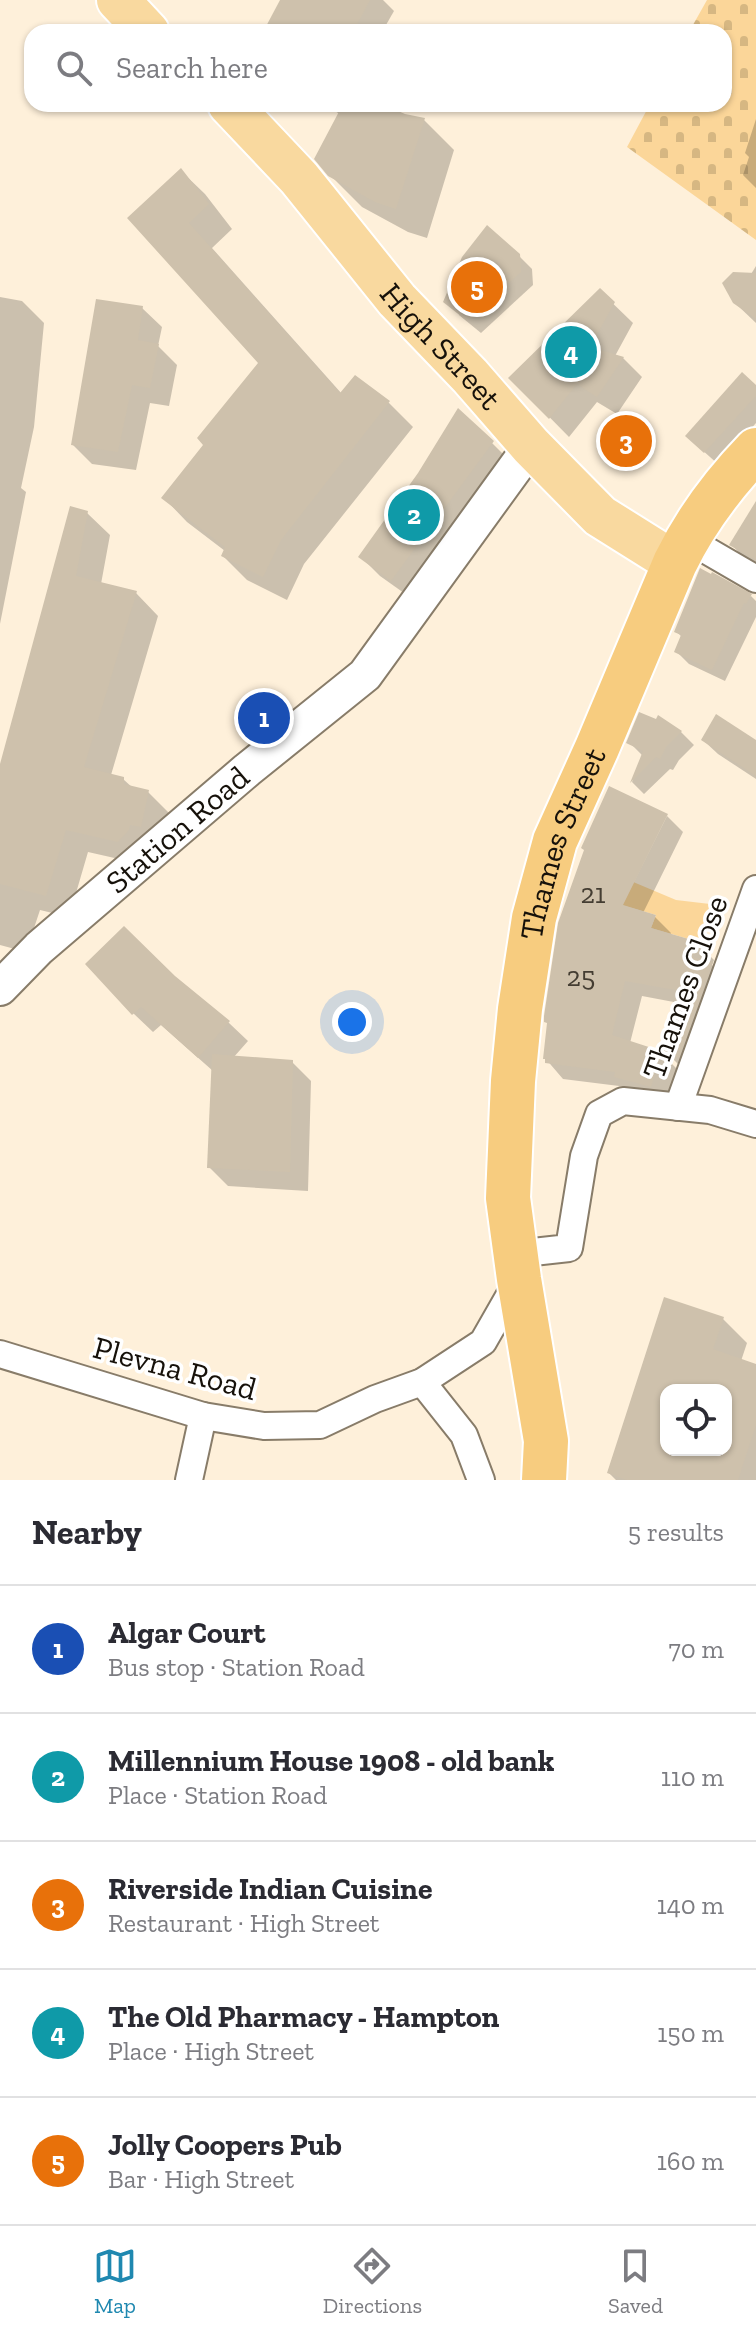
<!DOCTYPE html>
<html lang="en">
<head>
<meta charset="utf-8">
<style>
	body { margin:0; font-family:"Zilla Slab",serif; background:#f2f2f3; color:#2b2b33 }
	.controls { position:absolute; right:24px; bottom:24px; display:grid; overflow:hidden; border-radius:16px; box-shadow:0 2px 6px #0004 }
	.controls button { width:72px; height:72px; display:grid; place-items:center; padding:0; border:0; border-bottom:2px solid #e1e1e2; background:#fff; color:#2b2b33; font:40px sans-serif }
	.you { position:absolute; left:352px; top:1022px; width:28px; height:28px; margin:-20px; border:6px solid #fff; border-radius:50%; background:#1a73e8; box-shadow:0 0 0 12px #1a73e833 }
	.badge { display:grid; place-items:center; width:52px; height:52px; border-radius:50%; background:#1f88b0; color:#fff; font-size:26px; font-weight:700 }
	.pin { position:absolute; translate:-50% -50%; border:4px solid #fff; box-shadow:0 2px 8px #0006 }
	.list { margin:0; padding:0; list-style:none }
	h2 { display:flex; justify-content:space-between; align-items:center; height:104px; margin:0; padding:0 32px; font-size:34px }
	h2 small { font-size:26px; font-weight:400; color:#7c7c81 }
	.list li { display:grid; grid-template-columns:52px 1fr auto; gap:24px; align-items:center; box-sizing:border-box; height:128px; padding:0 32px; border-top:2px solid #e1e1e2 }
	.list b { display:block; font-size:30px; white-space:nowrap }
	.list p { margin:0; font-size:26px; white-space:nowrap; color:#7c7c81 }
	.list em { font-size:26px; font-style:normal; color:#7c7c81 }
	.icon { flex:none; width:44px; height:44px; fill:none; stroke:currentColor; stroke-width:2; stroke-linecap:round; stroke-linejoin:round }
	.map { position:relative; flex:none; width:756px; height:1480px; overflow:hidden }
	.search { position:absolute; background:#fff; box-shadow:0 2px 6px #0004; left:24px; right:24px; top:24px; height:88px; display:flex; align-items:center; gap:20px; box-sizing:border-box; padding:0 28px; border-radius:24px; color:#7c7c81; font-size:30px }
	.sheet { height:744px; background:#fff }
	nav { display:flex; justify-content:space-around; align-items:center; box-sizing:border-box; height:112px; border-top:2px solid #e1e1e2; background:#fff; font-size:22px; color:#7c7c81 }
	nav a { display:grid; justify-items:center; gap:4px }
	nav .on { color:#1f88b0 }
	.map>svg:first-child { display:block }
	.cemetery { fill:url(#cemetery-stones) }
	.garden { fill:#fbd699 }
	.shadow { fill:#0003; fill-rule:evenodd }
	.building { fill:#cec1ac; fill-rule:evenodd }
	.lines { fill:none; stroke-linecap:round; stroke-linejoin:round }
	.minor-casing { stroke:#887c69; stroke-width:30 }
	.tertiary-casing { stroke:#887c69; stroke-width:38 }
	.primary-casing { stroke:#fff; stroke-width:46 }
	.trunk-casing { stroke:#fff; stroke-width:48 }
	.minor { stroke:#fff; stroke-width:26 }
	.tertiary { stroke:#fff; stroke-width:34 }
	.primary { stroke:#f9d99f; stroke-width:42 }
	.trunk { stroke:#f7cc7f; stroke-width:44 }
	.labels { text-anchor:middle; stroke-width:7; stroke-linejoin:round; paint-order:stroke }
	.number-label { font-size:28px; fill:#443d32 }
	.street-label { font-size:32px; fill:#16110a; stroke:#fff }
</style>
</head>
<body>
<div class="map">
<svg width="756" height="1480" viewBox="0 0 756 1480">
	<defs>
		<pattern id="cemetery-stones" width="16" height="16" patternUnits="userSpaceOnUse" patternTransform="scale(2)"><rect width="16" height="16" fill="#fbd699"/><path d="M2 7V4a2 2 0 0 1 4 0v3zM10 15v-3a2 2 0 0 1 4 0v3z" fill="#d6b782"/></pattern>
	</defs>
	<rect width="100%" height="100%" fill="#fef0da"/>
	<!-- cemetery -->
	<path class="cemetery" d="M707,0H756V240L627,147L650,104H724V32H689Z"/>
	<!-- garden -->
	<path class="garden" d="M619,876L676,900L710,904L699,942L651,928L656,915L618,904Z"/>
	<!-- shadow -->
	<g class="shadow">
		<path d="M282,0H383L394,11L382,32H276Z"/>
		<path d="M322,104H377L404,116L424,120L454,150L427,238L408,232L362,207L330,175L340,114Z"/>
		<path d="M756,119V188L743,175L749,157L745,153Z"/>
		<path d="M181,171L205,194L232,229L212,248L342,394L355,377L389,403L413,427L304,564L287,600L247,580L223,556L225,551L187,522L164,498L206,445L260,363L130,218Z"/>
		<path d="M518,255L532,269L533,285L481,333L459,315Z"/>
		<path d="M756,266V323L734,302Z"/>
		<path d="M600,291L633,323L615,356L623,358L642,377L617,414L597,402L569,437L511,378Z"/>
		<path d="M0,297L22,301L44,323L34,427L21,488L26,492L0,624Z"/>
		<path d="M142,308L162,327L158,346L177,365L169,406L150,403L136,470L92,464L73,445Z"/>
		<path d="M756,387V423L719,465L701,449Z"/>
		<path d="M492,443L511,462L411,598L380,576L361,557Z"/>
		<path d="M756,505V564L744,558L731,544Z"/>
		<path d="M87,513L110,535L101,584L136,593L158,616L111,775L123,779L134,789L148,792L171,815L141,864L88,852L69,917L40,910L26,952L0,945V772Z"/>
		<path d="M751,596L756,601V617L725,681L689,664L676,651L682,637L677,632Z"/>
		<path d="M659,718L681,732L694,745L679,760L673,770L670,769L644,794L632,782L643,756L629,742Z"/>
		<path d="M703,740L756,742V779L718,754Z"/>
		<path d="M667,816L683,832L643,913L655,917L671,933L670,936L698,944L714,960L712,965L728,980L680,1066L664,1050L679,1003L642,996L630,1043L660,1052L677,1069L667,1102L632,1092L627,1087L563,1079L545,1058Z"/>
		<path d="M174,977L229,1023L248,1041L233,1058L292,1062L311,1081L308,1191L228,1186L209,1167L213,1071L161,1025L153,1032L133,1013Z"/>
		<path d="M665,1300L723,1319L747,1343L741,1361L756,1366V1480H616L609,1473ZM666,1390H726V1450H666Z"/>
	</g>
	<!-- building -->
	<g class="building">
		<path d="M280,0H370L353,32H263Z"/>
		<path d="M343,104H382L405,114L425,118L396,209L375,202L328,176L314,159Z"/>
		<path d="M181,168L209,204L189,223L340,393L355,375L390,401L281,540L263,577L221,556L225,547L161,498L203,445L197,438L258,363L127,218Z"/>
		<path d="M487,225L520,254L521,272L467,321L443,302L462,257Z"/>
		<path d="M733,272L756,273V319L733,303L722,283Z"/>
		<path d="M600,288L615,302L590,347L624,357L597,397L577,384L549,419L508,378Z"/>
		<path d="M96,299L143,306L138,340L159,344L150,388L132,385L118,452L71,445Z"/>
		<path d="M742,372L756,385V396L704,453L685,436Z"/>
		<path d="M458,408L494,441L391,581L358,557L418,473Z"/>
		<path d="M756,501V560L729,545Z"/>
		<path d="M70,506L88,511L76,576L137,591L84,767L124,777V784L149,790L141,827L130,825L129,830L118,842L66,830L46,896L0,884V764Z"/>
		<path d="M700,568L711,574L712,572L752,594L746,604L744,603L712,670L674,652L681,635L674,632Z"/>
		<path d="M639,712L656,719L658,715L682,731L666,747L660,759L656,757L630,783L643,751L626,743Z"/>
		<path d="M716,714L756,740V776L701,740Z"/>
		<path d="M609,786L668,814L623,905L656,915L651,928L699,942L693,957L713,962L679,1058L662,1050L681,991L625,981L612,1035L661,1051L651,1087L614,1077L615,1072L545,1063V1059H543L547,1023L544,1022V1016L558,923L584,850L581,848Z"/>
		<path d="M124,926L175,976L230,1021L198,1058L141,1007L132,1015L85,964Z"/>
		<path d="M212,1054L293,1060L290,1172L207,1168Z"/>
		<path d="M664,1297L724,1317L713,1349L756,1364V1425L738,1480H627L607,1473ZM666,1390H726V1450H666Z"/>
	</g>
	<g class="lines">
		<!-- minor casing -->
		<g class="minor-casing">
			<g id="minor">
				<path d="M687,539L756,579"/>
				<path d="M678,1107L756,889"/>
				<path d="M515,1254L569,1248L584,1156L599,1114L623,1101L710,1110L756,1124"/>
				<path d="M0,1354L203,1416L264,1426L320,1425L375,1399L422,1382L483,1342L519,1279"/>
				<path d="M422,1382L464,1435L481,1480"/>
				<path d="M189,1480L203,1416"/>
			</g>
		</g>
		<!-- tertiary casing -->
		<g class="tertiary-casing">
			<g id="tertiary">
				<path id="s1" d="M0,988L39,948L247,770L365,675L531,446"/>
			</g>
		</g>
		<!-- primary casing -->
		<g class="primary-casing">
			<g id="primary">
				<path d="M118,0L148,32"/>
				<path id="s2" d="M229,104L299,178L397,300L470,376L531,446L600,516L675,563"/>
			</g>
		</g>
		<!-- trunk casing -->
		<g class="trunk-casing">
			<g id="trunk">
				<path id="s3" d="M544,1480L546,1441L519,1279L508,1198L513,1081L520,1009L534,918L555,841L597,748L675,563C696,520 723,484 756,450"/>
			</g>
		</g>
		<!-- minor -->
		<use href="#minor" class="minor"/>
		<!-- tertiary -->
		<use href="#tertiary" class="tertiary"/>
		<!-- primary -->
		<use href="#primary" class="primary"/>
		<!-- trunk -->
		<use href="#trunk" class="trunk"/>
	</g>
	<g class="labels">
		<!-- number labels -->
		<g class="number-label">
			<text x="593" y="903">21</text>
			<text x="581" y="986">25</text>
		</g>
		<!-- street labels -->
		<g class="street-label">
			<text dy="11" stroke="none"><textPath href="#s2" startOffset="322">High Street</textPath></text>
			<text dy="11" stroke="none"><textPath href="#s1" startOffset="238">Station Road</textPath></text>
			<text dy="11" stroke="none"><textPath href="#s3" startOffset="646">Thames Street</textPath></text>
			<text transform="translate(685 987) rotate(-70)" y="11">Thames Close</text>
			<text transform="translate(175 1368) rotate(15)" y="11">Plevna Road</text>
		</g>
	</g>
</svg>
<div class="controls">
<button><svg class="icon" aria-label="locate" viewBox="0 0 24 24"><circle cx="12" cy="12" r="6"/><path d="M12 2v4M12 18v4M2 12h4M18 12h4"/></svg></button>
</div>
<div class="you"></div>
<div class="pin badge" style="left:264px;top:718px;background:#1a4fb4">1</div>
<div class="pin badge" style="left:414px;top:515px;background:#0f9aa8">2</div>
<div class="pin badge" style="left:626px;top:441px;background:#e8710a">3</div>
<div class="pin badge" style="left:571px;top:352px;background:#0f9aa8">4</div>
<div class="pin badge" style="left:477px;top:287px;background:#e8710a">5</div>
<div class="search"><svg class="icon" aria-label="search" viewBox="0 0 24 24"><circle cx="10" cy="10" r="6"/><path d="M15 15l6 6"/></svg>Search here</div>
</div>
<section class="sheet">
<h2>Nearby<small>5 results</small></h2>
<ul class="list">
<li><span class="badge" style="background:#1a4fb4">1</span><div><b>Algar Court</b><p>Bus stop · Station Road</p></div><em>70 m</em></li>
<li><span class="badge" style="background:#0f9aa8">2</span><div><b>Millennium House 1908 - old bank</b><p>Place · Station Road</p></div><em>110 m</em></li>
<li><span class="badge" style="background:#e8710a">3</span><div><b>Riverside Indian Cuisine</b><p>Restaurant · High Street</p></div><em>140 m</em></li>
<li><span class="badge" style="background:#0f9aa8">4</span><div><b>The Old Pharmacy - Hampton</b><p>Place · High Street</p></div><em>150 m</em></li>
<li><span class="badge" style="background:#e8710a">5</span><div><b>Jolly Coopers Pub</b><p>Bar · High Street</p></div><em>160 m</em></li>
</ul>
</section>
<nav>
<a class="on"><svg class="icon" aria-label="map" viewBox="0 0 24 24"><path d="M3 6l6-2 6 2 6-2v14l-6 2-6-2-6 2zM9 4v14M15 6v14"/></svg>Map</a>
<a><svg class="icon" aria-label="directions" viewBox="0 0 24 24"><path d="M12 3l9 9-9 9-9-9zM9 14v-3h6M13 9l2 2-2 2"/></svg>Directions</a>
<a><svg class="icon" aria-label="saved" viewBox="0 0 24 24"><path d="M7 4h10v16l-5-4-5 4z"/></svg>Saved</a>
</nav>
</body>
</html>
